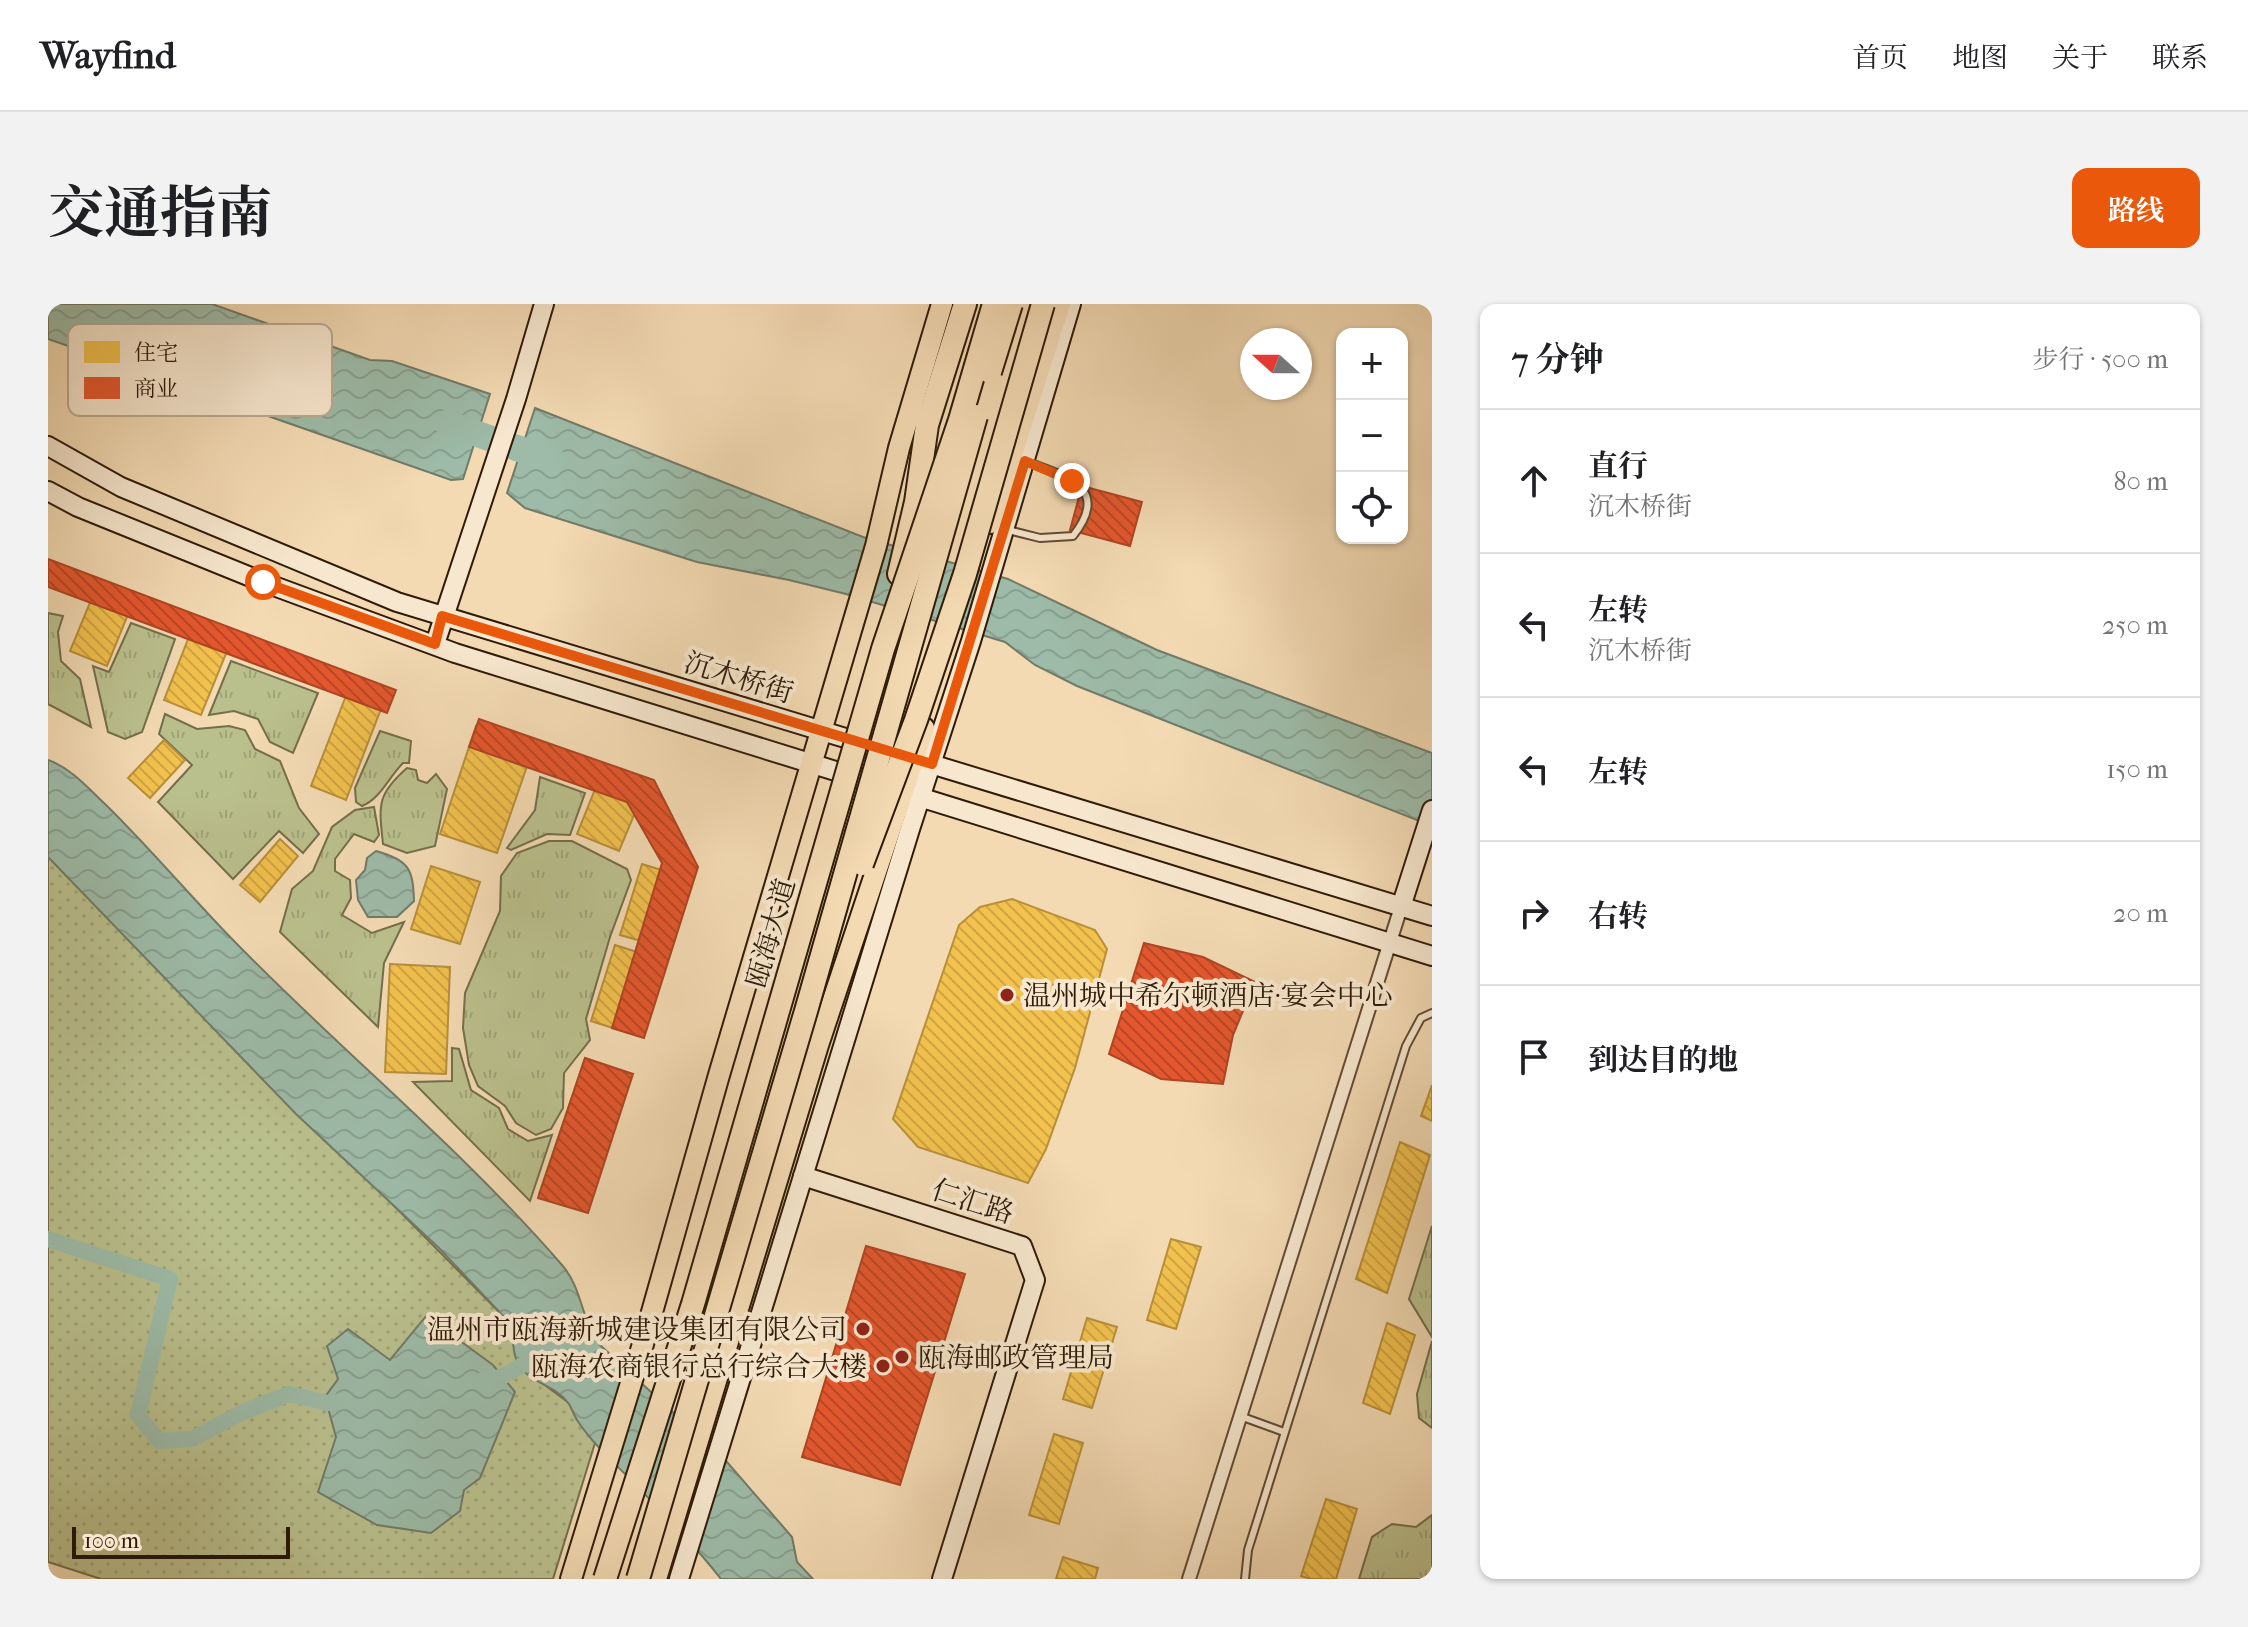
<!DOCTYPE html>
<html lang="zh">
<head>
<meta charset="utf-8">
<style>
	body { margin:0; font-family:"IM FELL French Canon","Noto Serif SC",serif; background:#f2f2f2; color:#202124 }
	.controls { position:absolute; right:24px; top:24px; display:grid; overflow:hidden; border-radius:16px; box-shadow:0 2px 6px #0004 }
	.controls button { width:72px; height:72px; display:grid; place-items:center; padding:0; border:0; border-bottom:2px solid #e0e0e0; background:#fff; color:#202124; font:40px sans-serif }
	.compass { position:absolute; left:1192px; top:24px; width:72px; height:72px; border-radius:50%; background:#fff; box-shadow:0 2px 6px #0004; rotate:291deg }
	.scale { position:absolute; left:24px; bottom:20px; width:218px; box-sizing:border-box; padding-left:8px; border:4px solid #301b09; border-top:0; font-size:22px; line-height:28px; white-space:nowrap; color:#301b09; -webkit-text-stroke:6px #f7e7ce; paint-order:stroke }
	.stop { position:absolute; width:24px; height:24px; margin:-18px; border:6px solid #ea580c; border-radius:50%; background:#fff }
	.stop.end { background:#ea580c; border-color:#fff; box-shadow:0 2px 8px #0008 }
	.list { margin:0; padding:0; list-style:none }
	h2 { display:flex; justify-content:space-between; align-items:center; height:104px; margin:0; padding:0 32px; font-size:34px }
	h2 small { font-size:26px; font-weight:400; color:#757577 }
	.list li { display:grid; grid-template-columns:52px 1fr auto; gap:24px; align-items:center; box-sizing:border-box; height:144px; padding:0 32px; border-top:2px solid #e0e0e0 }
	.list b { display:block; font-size:30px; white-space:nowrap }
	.list p { margin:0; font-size:26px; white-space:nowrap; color:#757577 }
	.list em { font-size:26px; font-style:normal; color:#757577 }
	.icon { flex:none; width:44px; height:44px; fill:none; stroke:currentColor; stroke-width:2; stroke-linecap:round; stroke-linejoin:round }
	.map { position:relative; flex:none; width:1384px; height:1275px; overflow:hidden; border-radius:16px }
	header { display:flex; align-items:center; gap:48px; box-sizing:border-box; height:112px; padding:0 40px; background:#fff; border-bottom:2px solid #e0e0e0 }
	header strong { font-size:38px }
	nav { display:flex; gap:44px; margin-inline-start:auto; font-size:28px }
	.intro { display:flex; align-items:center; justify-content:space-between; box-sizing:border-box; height:192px; padding:0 48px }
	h1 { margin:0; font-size:56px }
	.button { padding:20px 36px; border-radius:16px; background:#ea580c; color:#fff; font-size:28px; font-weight:700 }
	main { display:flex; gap:48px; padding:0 48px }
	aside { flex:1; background:#fff; border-radius:16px; box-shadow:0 2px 6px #0004 }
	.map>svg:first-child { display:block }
	.grass { fill:url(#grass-tufts); stroke:#756e4b; stroke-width:2 }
	.park { fill:url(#park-dots); stroke:#756e4b; stroke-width:2 }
	.water { fill:url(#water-waves); stroke:#717b68; stroke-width:2 }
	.homes { fill:url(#homes-back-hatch); stroke:#b88f39; stroke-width:2 }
	.shops { fill:url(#shops-back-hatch); stroke:#ae4523; stroke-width:2 }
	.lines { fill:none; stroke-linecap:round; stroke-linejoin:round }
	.canal { stroke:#9dbba8; stroke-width:16 }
	.river { stroke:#9dbba8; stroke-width:26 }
	.lane-casing { stroke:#614b34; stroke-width:10 }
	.street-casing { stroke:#614b34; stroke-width:16 }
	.secondary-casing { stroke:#301b09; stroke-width:22 }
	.primary-casing { stroke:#301b09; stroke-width:24 }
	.highway-casing { stroke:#301b09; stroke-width:26 }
	.lane { stroke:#f7e7ce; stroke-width:6 }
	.street { stroke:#f7e7ce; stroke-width:12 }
	.secondary { stroke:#f7e7ce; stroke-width:18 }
	.primary { stroke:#f3dab3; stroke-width:20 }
	.highway { stroke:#f3dab3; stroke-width:22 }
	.highway-bridge-casing { stroke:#301b09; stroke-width:26; stroke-linecap:butt }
	.highway-bridge { stroke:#f3dab3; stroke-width:22 }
	.route { stroke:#ea580c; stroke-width:10 }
	.poi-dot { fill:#8f2418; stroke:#f7e7ce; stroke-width:3 }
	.labels { text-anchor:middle; stroke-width:8; stroke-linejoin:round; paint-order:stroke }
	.street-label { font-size:28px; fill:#301b09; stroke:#f7e7ce }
	.poi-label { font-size:28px; fill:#301b09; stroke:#f7e7ce; text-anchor:start }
	.key { fill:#f7e7ce; stroke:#bbaa93; stroke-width:2 }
	.key-label { font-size:22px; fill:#301b09 }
</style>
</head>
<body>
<header>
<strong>Wayfind</strong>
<nav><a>首页</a><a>地图</a><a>关于</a><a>联系</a></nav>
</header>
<div class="intro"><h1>交通指南</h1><a class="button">路线</a></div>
<main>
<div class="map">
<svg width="1384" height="1275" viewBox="0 0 1384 1275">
	<defs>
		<pattern id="grass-tufts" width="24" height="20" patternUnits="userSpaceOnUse" patternTransform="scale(2)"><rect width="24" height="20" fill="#bac08d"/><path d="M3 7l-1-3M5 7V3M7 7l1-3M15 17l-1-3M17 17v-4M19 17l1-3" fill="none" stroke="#a0a478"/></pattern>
		<pattern id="park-dots" width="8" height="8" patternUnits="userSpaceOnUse" patternTransform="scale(2)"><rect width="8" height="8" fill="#bac08d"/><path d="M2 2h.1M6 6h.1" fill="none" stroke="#a0a478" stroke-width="1.8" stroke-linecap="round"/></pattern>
		<pattern id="water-waves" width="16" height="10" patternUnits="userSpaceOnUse" patternTransform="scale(2)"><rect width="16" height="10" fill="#9dbba8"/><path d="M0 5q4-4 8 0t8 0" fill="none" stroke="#88a08f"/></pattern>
		<pattern id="homes-back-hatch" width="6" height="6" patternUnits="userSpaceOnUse" patternTransform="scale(2)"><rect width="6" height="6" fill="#f2c14e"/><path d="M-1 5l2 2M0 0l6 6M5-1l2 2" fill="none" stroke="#d0a543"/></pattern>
		<pattern id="shops-back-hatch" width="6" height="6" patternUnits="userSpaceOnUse" patternTransform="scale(2)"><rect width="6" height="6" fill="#e4572e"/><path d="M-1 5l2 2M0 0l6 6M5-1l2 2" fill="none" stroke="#b94725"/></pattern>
	</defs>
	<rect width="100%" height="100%" fill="#f3dab3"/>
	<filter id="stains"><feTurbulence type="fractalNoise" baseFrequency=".0025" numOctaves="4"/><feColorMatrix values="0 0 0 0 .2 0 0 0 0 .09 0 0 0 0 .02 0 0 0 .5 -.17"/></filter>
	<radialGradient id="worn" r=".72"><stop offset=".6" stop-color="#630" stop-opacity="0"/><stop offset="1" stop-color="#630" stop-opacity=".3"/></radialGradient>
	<!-- grass -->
	<g class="grass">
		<path d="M0,309L15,312L10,328L13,357L32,375L43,423L0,400Z"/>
		<path d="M83,319L127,335L94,428L77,435L60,428L45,362L61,368Z"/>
		<path d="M183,357L270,389L245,449L222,438L210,415L186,407L161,411Z"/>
		<path d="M117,410L149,425L181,422L197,426L207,445L232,457L251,504L271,530L255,549L231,527L185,575L110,498L144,461L111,430Z"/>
		<path d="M332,427L363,437L361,459H355C340,474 333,494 314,502L308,498L307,484Z"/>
		<path d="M359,464L368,466L370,476L379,479L388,470L399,485L387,542L359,549L335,540C331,502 328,491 359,464Z"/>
		<path d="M492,473L537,489L522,531L499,530L463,546L459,544L487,506Z"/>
		<path d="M326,503L331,531L326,538L306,530L287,555V567L302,576L303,594L294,611L324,629L356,618L336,659L330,723L232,628L244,585L265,567L284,523L307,506Z"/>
		<path d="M501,537H524L579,565L583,576L562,633L538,715L542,736L516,769L515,804L503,825L488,831L468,819L457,802L430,782L421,761L415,724L417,689L452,607L453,572L469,549Z"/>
		<path d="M404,744L411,745L423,786L451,804L460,825L480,837L504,831L482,897L365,778L404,777Z"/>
		<path d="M1384,922V1033L1361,995Z"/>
		<path d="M1384,1037V1124L1371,1114L1369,1090Z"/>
		<path d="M1384,1211V1275H1311L1324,1233L1344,1220L1368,1223Z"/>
	</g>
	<!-- park -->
	<path class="park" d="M0,552L460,1017L471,1062L521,1099L529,1116L547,1139L505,1275H53L0,1258Z"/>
	<!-- water -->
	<g class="water">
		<path d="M0,0H164L322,56L344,57L442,90L415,175L403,176L0,35Z"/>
		<path d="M487,104L815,233L960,275L1109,346L1384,449V522L1029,382L987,361L957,338L798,290L741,276L649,258L477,204L459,189Z"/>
		<path d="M0,456C23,464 40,484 57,500C102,544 142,592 186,637C293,747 413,844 514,961C535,985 533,1017 552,1041L679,1158L744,1233L749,1258L765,1275H673C644,1238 611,1205 578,1171C561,1154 542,1136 529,1116C526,1111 524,1105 521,1100C509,1082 485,1080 472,1063C463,1051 467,1032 460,1017L391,944L248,810L0,553Z"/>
		<path d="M328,547C361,556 365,565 366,597L349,613H320L310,596L308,576L317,566L319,554Z"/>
		<path d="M378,1012L445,1061L467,1088L432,1174L416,1186L412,1207L383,1229L329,1221L270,1188L288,1133L277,1093L290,1075L279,1042L300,1025L342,1056Z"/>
	</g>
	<!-- homes -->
	<g class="homes">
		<path d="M48,284L85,298L59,362L22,347Z"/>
		<path d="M148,315L186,330L153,411L116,396Z"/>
		<path d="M301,384L336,397L298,496L263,482Z"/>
		<path d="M428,422L486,442L449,549L392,530Z"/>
		<path d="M116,436L137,456L102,494L80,474Z"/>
		<path d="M556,463L599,480L571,547L529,530Z"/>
		<path d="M232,535L250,552L212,598L192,581Z"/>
		<path d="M594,560L636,573L614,643L572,631Z"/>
		<path d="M383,562L432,578L412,640L363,625Z"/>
		<path d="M964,595L1047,626L1059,645L1027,764L998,845L980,879L870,843L845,815L911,621L932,603Z"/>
		<path d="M567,641L614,656L590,732L543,717Z"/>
		<path d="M342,660L402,663L398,770L337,768Z"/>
		<path d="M537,754L580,769L535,905L491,890Z"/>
		<path d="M1384,781V817L1373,812Z"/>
		<path d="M1352,838L1382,851L1339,989L1308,975Z"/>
		<path d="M1123,935L1153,943L1128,1025L1099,1016Z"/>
		<path d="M1039,1014L1069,1023L1044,1104L1015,1095Z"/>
		<path d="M1339,1019L1367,1031L1342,1110L1315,1099Z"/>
		<path d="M1006,1130L1035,1139L1011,1220L981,1211Z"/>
		<path d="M1278,1195L1309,1205L1288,1275H1263L1253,1272Z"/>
		<path d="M1015,1253L1050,1264L1047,1275H1008Z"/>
	</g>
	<!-- shops -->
	<g class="shops">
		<path d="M1034,182L1094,198L1082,242L1022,226Z"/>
		<path d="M0,255L348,386L339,409L0,283Z"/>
		<path d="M431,415L606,476L650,563L596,734L564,724L614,559L579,498L421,443Z"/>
		<path d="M1096,639L1155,653L1207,678L1185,731L1175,780L1113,775L1061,750Z"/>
		<path d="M537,754L585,770L540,909L490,894Z"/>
		<path d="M818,942L917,970L852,1181L754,1153Z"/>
	</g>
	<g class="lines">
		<!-- canal -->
		<g class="canal">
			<path d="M0,935L122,975L90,1111L111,1137L144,1135L195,1108L241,1090L279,1099L297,1097"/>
			<path d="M435,1076L454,1073L490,1052"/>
		</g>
		<!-- river -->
		<path class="river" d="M399,119L505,157"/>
		<!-- lane casing -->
		<g class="lane-casing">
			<g id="lane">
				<path d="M960,226L992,234L1025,232C1063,184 1020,173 980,158"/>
				<path d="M1192,1112L1236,1128"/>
				<path d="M1197,1275L1200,1246L1358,742L1373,714L1384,709"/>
			</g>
		</g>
		<!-- street casing -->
		<g class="street-casing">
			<path id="street" d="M1141,1275L1353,603"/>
		</g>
		<!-- secondary casing -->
		<g class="secondary-casing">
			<g id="secondary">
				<path d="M0,142L73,183L349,298L1384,612"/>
				<path d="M0,187L30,203L215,278L407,349L1384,652"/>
				<path d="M387,340L468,95L496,0"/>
				<path d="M1353,603L1384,506"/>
				<path d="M755,872L974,942L987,976L894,1275"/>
				<path d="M631,1275L862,525L923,337L1023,0"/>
			</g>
		</g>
		<!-- primary casing -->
		<g class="primary-casing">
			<g id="primary">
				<path d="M942,219L1012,0"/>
				<path d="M523,1275L595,1040L671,771L828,242L851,144L894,0"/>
				<path d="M608,1275L770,741L876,424"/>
			</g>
		</g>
		<!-- highway casing -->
		<g class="highway-casing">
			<path id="highway" d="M851,270L868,198L879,121L917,0"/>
		</g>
		<!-- lane -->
		<use href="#lane" class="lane"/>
		<!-- street -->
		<use href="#street" class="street"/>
		<!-- secondary -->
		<use href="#secondary" class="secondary"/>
		<!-- primary -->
		<use href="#primary" class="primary"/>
		<!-- highway -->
		<use href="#highway" class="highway"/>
		<!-- highway-bridge casing -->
		<g class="highway-bridge-casing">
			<g id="highway-bridge">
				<path d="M942,68L963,0"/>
				<path d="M814,560L868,416L917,270L995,0"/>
				<path d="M557,1275L645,1000L835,345L912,116L946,0"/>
				<path d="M590,1275L758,707L928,112"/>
			</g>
		</g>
		<!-- highway-bridge -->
		<use href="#highway-bridge" class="highway-bridge"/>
	</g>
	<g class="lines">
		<!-- route -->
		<path class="route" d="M215,278L387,340L394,312L884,460L977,157L1024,177"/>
	</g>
	<!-- markers -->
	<g class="poi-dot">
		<circle cx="959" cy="691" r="8"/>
		<circle cx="815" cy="1025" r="8"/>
		<circle cx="854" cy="1053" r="8"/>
		<circle cx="835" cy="1062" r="8"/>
	</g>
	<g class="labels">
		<!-- street labels -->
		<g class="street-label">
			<text transform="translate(691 373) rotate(17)" y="10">沉木桥街</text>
			<text transform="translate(722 629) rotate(-74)" y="10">瓯海大道</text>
			<text transform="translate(925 897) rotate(18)" y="10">仁汇路</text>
		</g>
		<!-- poi labels -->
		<g class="poi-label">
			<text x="975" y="701">温州城中希尔顿酒店·宴会中心</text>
			<text x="799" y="1035" text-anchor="end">温州市瓯海新城建设集团有限公司</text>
			<text x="870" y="1063">瓯海邮政管理局</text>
			<text x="819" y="1072" text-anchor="end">瓯海农商银行总行综合大楼</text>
		</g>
	</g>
	<!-- legend -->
	<rect x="20" y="20" width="264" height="92" rx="12" class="key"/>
	<rect x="36" y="37" width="36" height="22" fill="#f2c14e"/>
	<rect x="36" y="73" width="36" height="22" fill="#e4572e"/>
	<g class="key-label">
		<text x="86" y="56">住宅</text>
		<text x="86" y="92">商业</text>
	</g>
	<rect width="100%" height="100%" filter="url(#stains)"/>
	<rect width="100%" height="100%" fill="url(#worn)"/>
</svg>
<div class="controls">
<button>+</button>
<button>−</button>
<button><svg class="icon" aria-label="locate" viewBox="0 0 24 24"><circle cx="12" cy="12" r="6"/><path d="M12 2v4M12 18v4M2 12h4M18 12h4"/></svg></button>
</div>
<svg class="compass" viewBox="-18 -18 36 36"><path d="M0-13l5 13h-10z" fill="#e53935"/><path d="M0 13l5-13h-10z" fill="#757577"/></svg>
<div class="scale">100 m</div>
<div class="stop" style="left:215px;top:278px"></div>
<div class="stop end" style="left:1024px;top:177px"></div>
</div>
<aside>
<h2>7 分钟<small>步行 · 500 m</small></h2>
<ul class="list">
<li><svg class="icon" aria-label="ahead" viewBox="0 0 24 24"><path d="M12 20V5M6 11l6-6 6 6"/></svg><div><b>直行</b><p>沉木桥街</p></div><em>80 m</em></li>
<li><svg class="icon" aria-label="left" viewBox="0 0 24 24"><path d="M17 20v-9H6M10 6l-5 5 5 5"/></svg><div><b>左转</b><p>沉木桥街</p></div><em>250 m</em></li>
<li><svg class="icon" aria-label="left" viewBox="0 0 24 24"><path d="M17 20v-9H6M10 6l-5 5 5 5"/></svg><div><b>左转</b></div><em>150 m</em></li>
<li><svg class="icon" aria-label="right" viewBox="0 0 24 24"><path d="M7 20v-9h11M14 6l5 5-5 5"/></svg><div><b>右转</b></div><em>20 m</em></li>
<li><svg class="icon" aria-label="arrive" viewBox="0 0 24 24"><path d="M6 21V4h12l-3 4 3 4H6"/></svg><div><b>到达目的地</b></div></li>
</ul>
</aside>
</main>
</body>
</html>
